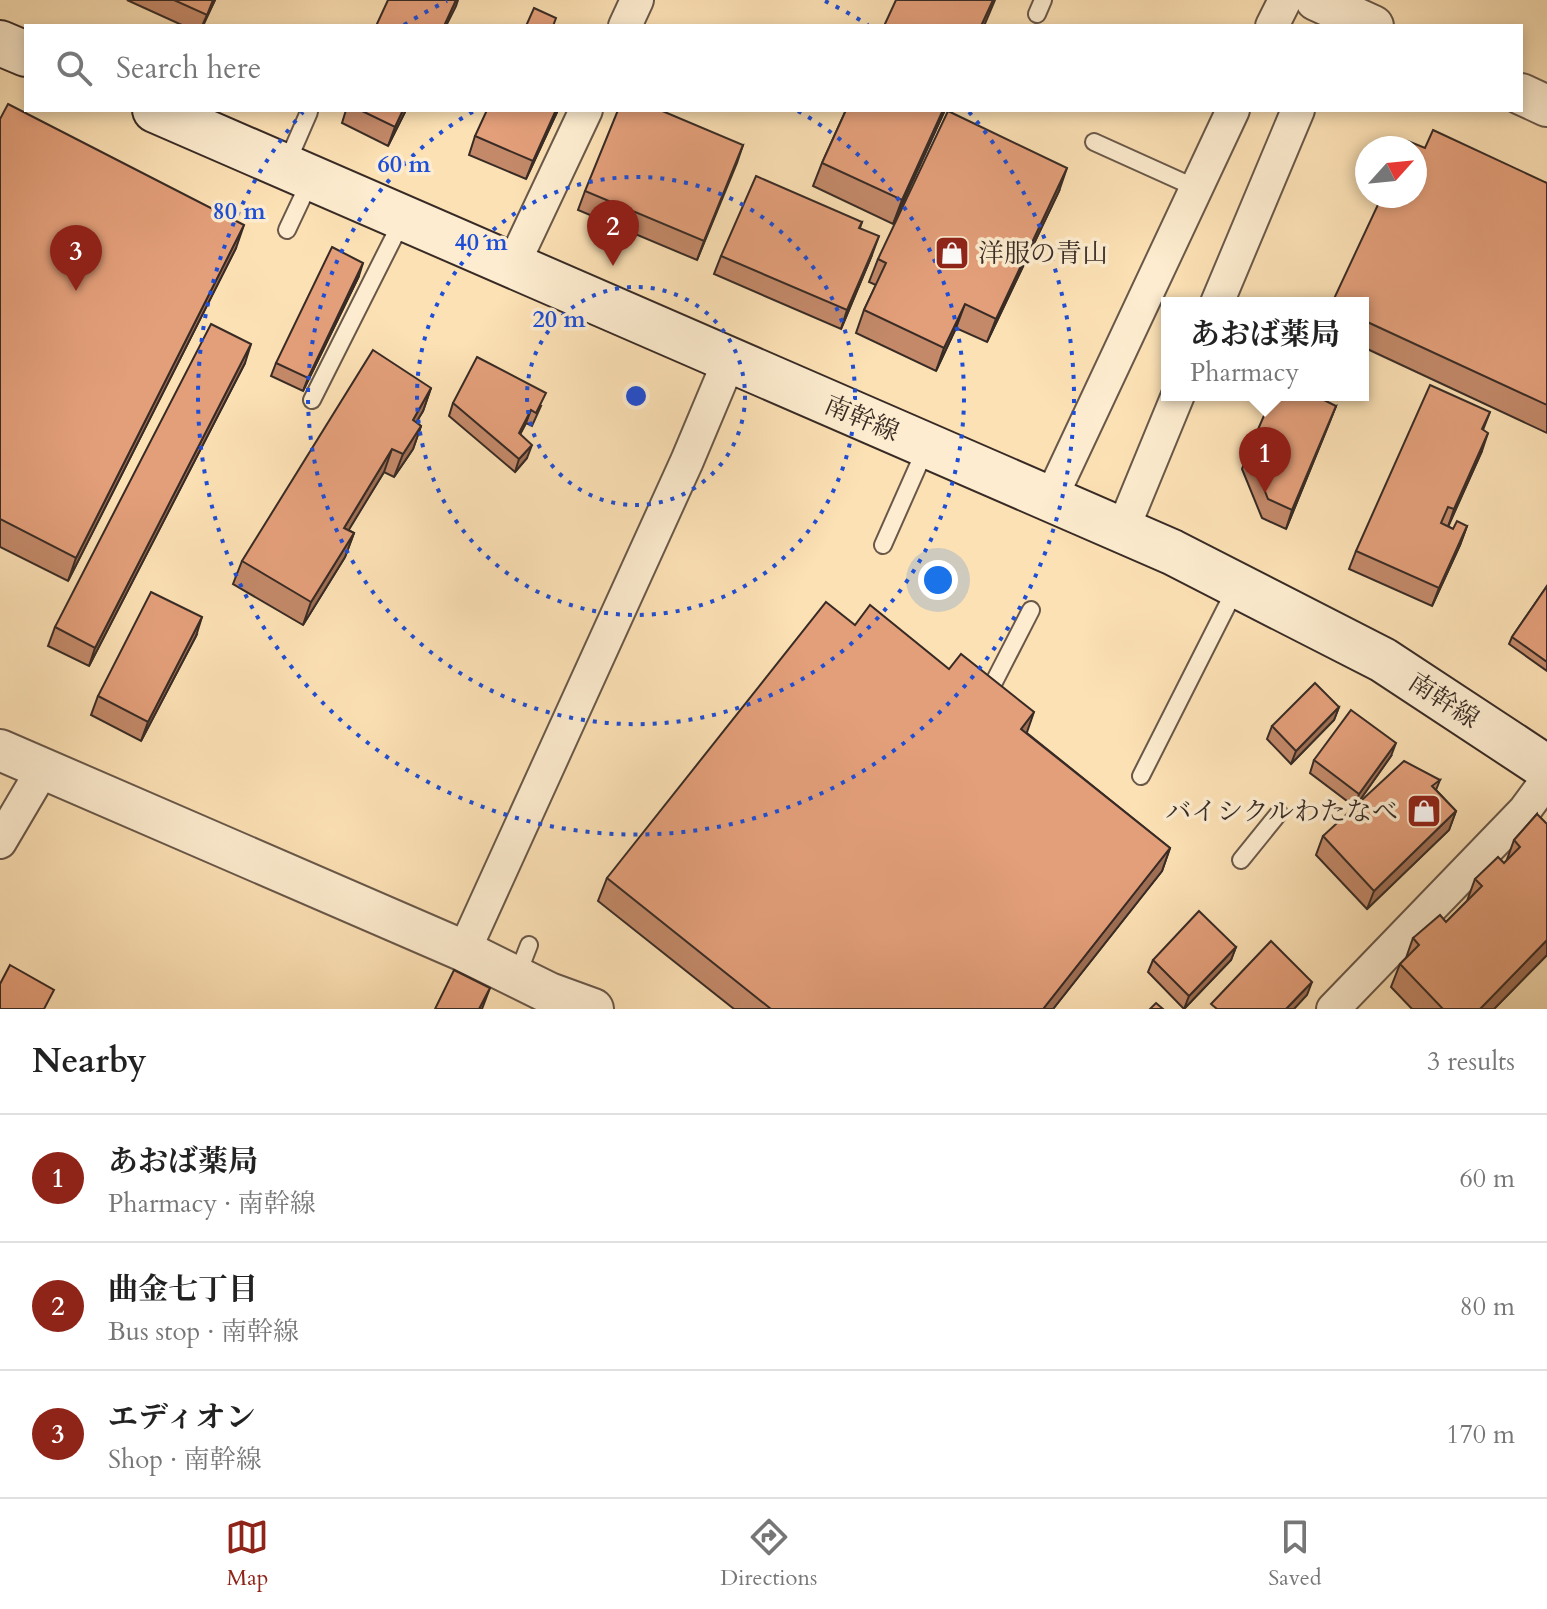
<!DOCTYPE html>
<html lang="en">
<head>
<meta charset="utf-8">
<style>
	body { margin:0; font-family:Cardo,"Noto Serif JP",serif; background:#f2f2f2; color:#222 }
	.compass { position:absolute; left:1355px; top:136px; width:72px; height:72px; border-radius:50%; background:#fff; box-shadow:0 4px 12px #0003; rotate:63deg }
	.you { position:absolute; left:938px; top:580px; width:28px; height:28px; margin:-20px; border:6px solid #fff; border-radius:50%; background:#1a73e8; box-shadow:0 0 0 12px #1a73e833 }
	.badge { display:grid; place-items:center; width:52px; height:52px; border-radius:50%; background:#8f2418; color:#fff; font-size:26px; font-weight:700 }
	.pin { position:absolute; translate:-50% -66px; filter:drop-shadow(0 2px 4px #0008) }
	.pin::after { content:''; position:absolute; top:42px; width:28px; height:24px; background:inherit; clip-path:polygon(0 0,100% 0,50% 100%) }
	.popup { position:absolute; left:1161px; top:297px; width:208px; height:104px; box-sizing:border-box; display:grid; place-content:center; border-radius:0px; background:#fff; filter:drop-shadow(0 2px 6px #0005); font-size:26px; white-space:nowrap; color:#767676 }
	.popup b { font-size:30px; color:#222 }
	.popup::after { content:''; position:absolute; left:50%; top:100%; margin-left:-16px; border:16px solid transparent; border-top-color:#fff }
	.list { margin:0; padding:0; list-style:none }
	h2 { display:flex; justify-content:space-between; align-items:center; height:104px; margin:0; padding:0 32px; font-size:34px }
	h2 small { font-size:26px; font-weight:400; color:#767676 }
	.list li { display:grid; grid-template-columns:52px 1fr auto; gap:24px; align-items:center; box-sizing:border-box; height:128px; padding:0 32px; border-top:2px solid #e0e0e0 }
	.list b { display:block; font-size:30px; white-space:nowrap }
	.list p { margin:0; font-size:26px; white-space:nowrap; color:#767676 }
	.list em { font-size:26px; font-style:normal; color:#767676 }
	.icon { flex:none; width:44px; height:44px; fill:none; stroke:currentColor; stroke-width:2; stroke-linecap:round; stroke-linejoin:round }
	.map { position:relative; flex:none; width:1547px; height:1009px; overflow:hidden }
	.search { position:absolute; background:#fff; box-shadow:0 4px 12px #0003; left:24px; right:24px; top:24px; height:88px; display:flex; align-items:center; gap:20px; box-sizing:border-box; padding:0 28px; border-radius:0px; color:#767676; font-size:30px }
	.sheet { height:488px; background:#fff }
	nav { display:flex; justify-content:space-around; align-items:center; box-sizing:border-box; height:112px; border-top:2px solid #e0e0e0; background:#fff; font-size:22px; color:#767676 }
	nav a { display:grid; justify-items:center; gap:4px }
	nav .on { color:#8f2418 }
	.map>svg:first-child { display:block }
	.lines { fill:none; stroke-linecap:round; stroke-linejoin:round }
	.service-casing { stroke:#695849; stroke-width:20 }
	.minor-casing { stroke:#695849; stroke-width:36 }
	.tertiary-casing { stroke:#695849; stroke-width:44 }
	.secondary-casing { stroke:#382b25; stroke-width:48 }
	.service { stroke:#fdeccf; stroke-width:16 }
	.minor { stroke:#fdeccf; stroke-width:32 }
	.tertiary { stroke:#fdeccf; stroke-width:40 }
	.secondary { stroke:#fdeccf; stroke-width:44 }
	.wall { fill:#c38969; stroke:#382b25; stroke-width:2 }
	.shaded-wall { fill:#9f6f55; stroke:#382b25; stroke-width:2 }
	.building { fill:#e39f7a; stroke:#382b25; stroke-width:2 }
	.ring { fill:none; stroke:#1d4ed8; stroke-width:4; stroke-dasharray:4 8 }
	.labels { text-anchor:middle; stroke-width:7; stroke-linejoin:round; paint-order:stroke }
	.poi-label { font-size:26px; fill:#382b25; stroke:#fdeccf; text-anchor:start }
	.street-label { font-size:26px; fill:#382b25; stroke:#fdeccf }
	.centre { fill:#1d4ed8; stroke:#fdeccf; stroke-width:4 }
	.ring-label { font-size:24px; text-anchor:middle; font-weight:bold; fill:#1d4ed8; stroke:#fdeccf; stroke-width:7; stroke-linejoin:round; paint-order:stroke }
</style>
</head>
<body>
<div class="map">
<svg width="1547" height="1009" viewBox="0 0 1547 1009">
	<rect width="100%" height="100%" fill="#fce1b5"/>
	<filter id="stains"><feTurbulence type="fractalNoise" baseFrequency=".0025" numOctaves="4"/><feColorMatrix values="0 0 0 0 .2 0 0 0 0 .09 0 0 0 0 .02 0 0 0 .5 -.17"/></filter>
	<radialGradient id="worn" r=".72"><stop offset=".6" stop-color="#630" stop-opacity="0"/><stop offset="1" stop-color="#630" stop-opacity=".3"/></radialGradient>
	<g class="lines">
		<!-- service casing -->
		<g class="service-casing">
			<g id="service">
				<path d="M1037,14L1043,0"/>
				<path d="M1094,142L1196,188"/>
				<path d="M286,165L309,112"/>
				<path d="M287,230L311,179"/>
				<path d="M312,400L402,221"/>
				<path d="M883,545L926,448"/>
				<path d="M992,686L1031,610"/>
				<path d="M1141,776L1236,588"/>
				<path d="M1241,860L1279,813"/>
				<path d="M517,976L529,945"/>
			</g>
		</g>
		<!-- minor casing -->
		<g class="minor-casing">
			<g id="minor">
				<path d="M625,26L637,0"/>
				<path d="M1272,26L1285,0"/>
				<path d="M512,267L586,110"/>
				<path d="M1217,303L1298,110"/>
				<path d="M1050,500L1233,110"/>
				<path d="M1122,531L1178,395"/>
				<path d="M0,842L43,769"/>
				<path d="M464,951L687,461L729,361"/>
				<path d="M1333,1009L1525,810L1547,780"/>
			</g>
		</g>
		<!-- tertiary casing -->
		<g class="tertiary-casing">
			<g id="tertiary">
				<path d="M1316,0L1373,26"/>
				<path d="M1521,94L1547,106"/>
				<path d="M0,750L464,951L549,993L593,1009"/>
			</g>
		</g>
		<!-- secondary casing -->
		<g class="secondary-casing">
			<g id="secondary">
				<path d="M0,43L26,54"/>
				<path d="M155,110L1172,552L1383,660L1547,768"/>
			</g>
		</g>
		<!-- service -->
		<use href="#service" class="service"/>
		<!-- minor -->
		<use href="#minor" class="minor"/>
		<!-- tertiary -->
		<use href="#tertiary" class="tertiary"/>
		<!-- secondary -->
		<use href="#secondary" class="secondary"/>
	</g>
	<!-- wall -->
	<g class="wall">
		<path d="M127,0H215L203,26H184Z"/>
		<path d="M346,110H406L388,146L342,123Z"/>
		<path d="M558,110L526,179L469,155L475,136Z"/>
		<path d="M846,110H945L893,224L813,186L822,163Z"/>
		<path d="M0,119L236,248L68,581L0,547Z"/>
		<path d="M743,145L697,260L578,210L585,191Z"/>
		<path d="M1425,148L1547,183V433L1363,347V303Z"/>
		<path d="M1059,191L987,342L956,328L936,371L856,333L864,310L876,285L869,282L878,259Z"/>
		<path d="M862,222L860,228L872,255L841,329L714,274L721,256Z"/>
		<path d="M359,276L303,391L271,376L276,363Z"/>
		<path d="M245,363L89,666L48,646L55,627Z"/>
		<path d="M431,388L423,411L416,422L421,426L413,449L394,477L384,472L348,530L354,533L345,557L303,625L233,584L242,561Z"/>
		<path d="M1326,395H1340L1337,400Z"/>
		<path d="M453,403L541,406L532,426L526,423L520,434L527,458L515,472L449,416Z"/>
		<path d="M1336,406L1286,529L1262,518L1242,469L1249,450Z"/>
		<path d="M1490,412L1483,430L1482,451L1448,526L1453,529L1467,526L1460,545L1432,606L1349,569L1356,551Z"/>
		<path d="M1547,586V671L1509,644L1512,637Z"/>
		<path d="M855,625L1027,733L1170,848L1162,871L1053,1009H734L598,901L607,878Z"/>
		<path d="M196,636L141,741L91,715L98,696Z"/>
		<path d="M1339,707L1334,720L1291,764L1267,739L1272,726Z"/>
		<path d="M1391,756L1355,807L1310,773L1314,760Z"/>
		<path d="M1440,780L1436,790L1456,811L1449,830L1367,909L1316,855L1323,836Z"/>
		<path d="M1537,814L1547,955L1494,1009H1412L1391,987L1400,964L1406,958L1413,938L1446,922L1467,901L1475,879L1506,862L1514,840Z"/>
		<path d="M1236,947L1231,960L1184,1009L1148,972L1153,960Z"/>
	</g>
	<!-- shaded-wall -->
	<g class="shaded-wall">
		<path d="M213,0H215L202,26L207,15Z"/>
		<path d="M456,0H458L456,6L446,26H444Z"/>
		<path d="M993,0H995L984,26H981Z"/>
		<path d="M403,110H406L388,146L395,127Z"/>
		<path d="M556,110H558L526,179L533,161Z"/>
		<path d="M943,110H945L893,224L902,200Z"/>
		<path d="M743,145L737,163L697,260L704,241Z"/>
		<path d="M1067,168L1059,191L987,342L996,319Z"/>
		<path d="M244,225L236,248L68,581L76,558Z"/>
		<path d="M879,236L872,255L841,329L847,310Z"/>
		<path d="M363,263L359,276L303,391L308,378Z"/>
		<path d="M965,304L956,328L936,371L944,348Z"/>
		<path d="M251,344L245,363L89,666L95,648Z"/>
		<path d="M431,388L423,411L404,443L413,420Z"/>
		<path d="M1336,406L1329,424L1286,529L1292,510Z"/>
		<path d="M531,410L526,423L514,446L519,433Z"/>
		<path d="M421,426L413,449L394,477L403,454Z"/>
		<path d="M1488,433L1482,451L1448,527L1454,509Z"/>
		<path d="M532,445L527,458L515,472L519,459Z"/>
		<path d="M392,449L384,472L336,551L344,528Z"/>
		<path d="M1467,526L1460,545L1432,606L1439,588Z"/>
		<path d="M354,533L345,557L303,625L311,602Z"/>
		<path d="M202,617L196,636L141,741L148,722Z"/>
		<path d="M1339,707L1334,720L1291,764L1296,751Z"/>
		<path d="M1034,712L1026,735L1021,729Z"/>
		<path d="M1396,743L1391,756L1355,807L1359,794Z"/>
		<path d="M1456,811L1449,830L1367,909L1374,891Z"/>
		<path d="M1170,848L1162,871L1053,1009H1043Z"/>
		<path d="M1547,940V955L1494,1009H1480Z"/>
		<path d="M1236,947L1231,960L1184,1009L1189,996Z"/>
		<path d="M1312,982L1307,995L1294,1009H1286Z"/>
		<path d="M490,988L482,1009H479Z"/>
	</g>
	<!-- building -->
	<g class="building">
		<path d="M174,0H213L207,15Z"/>
		<path d="M388,0H456L444,26H376Z"/>
		<path d="M896,0H993L981,26H884Z"/>
		<path d="M534,8L556,18L553,26H526Z"/>
		<path d="M8,104L244,225L76,558L0,519V119Z"/>
		<path d="M360,110H403L395,127Z"/>
		<path d="M487,110H556L533,161L475,136Z"/>
		<path d="M618,110H660L743,145L704,241L585,191Z"/>
		<path d="M846,110H943L902,200L822,163Z"/>
		<path d="M948,111L1067,168L996,319L965,304L944,348L864,310L886,263L878,259Z"/>
		<path d="M1433,130L1547,183V405L1363,320V303H1332L1382,196H1415V148H1405L1408,141L1425,148Z"/>
		<path d="M756,176L862,222L859,228L879,236L847,310L721,256Z"/>
		<path d="M332,247L363,263L308,378L276,363Z"/>
		<path d="M211,324L251,344L95,648L55,627Z"/>
		<path d="M373,350L431,388L413,420L421,426L403,454L392,449L344,528L354,533L311,602L242,561Z"/>
		<path d="M477,357L546,393L536,413L531,410L519,433L532,445L519,459L453,403Z"/>
		<path d="M1430,385L1490,412L1482,429L1488,433L1454,509L1448,507L1441,523L1453,529L1457,521L1467,526L1439,588L1356,551Z"/>
		<path d="M1273,395H1314L1336,406L1292,510L1268,499L1249,450Z"/>
		<path d="M1547,586V662L1512,637Z"/>
		<path d="M151,592L202,617L148,722L98,696Z"/>
		<path d="M826,602L855,625L870,605L949,669L961,654L1034,712L1021,729L1170,848L1043,1009H771L607,878Z"/>
		<path d="M1315,683L1339,707L1296,751L1272,726Z"/>
		<path d="M1351,710L1396,743L1359,794L1314,760Z"/>
		<path d="M1404,761L1440,780L1432,786L1456,811L1374,891L1323,836Z"/>
		<path d="M1537,814L1547,824V940L1480,1009H1443L1400,964L1419,945L1413,938L1440,915L1446,922L1482,886L1475,879L1498,857L1504,863L1520,847L1514,840Z"/>
		<path d="M1199,911L1236,947L1189,996L1153,960Z"/>
		<path d="M1271,941L1312,982L1286,1009H1217L1211,1004Z"/>
		<path d="M10,965L54,990L44,1009H0V984Z"/>
		<path d="M454,970L490,988L479,1009H435Z"/>
		<path d="M1156,1003L1163,1009H1150Z"/>
	</g>
	<!-- distance rings -->
	<g class="ring">
		<circle cx="636" cy="396" r="109"/>
		<circle cx="636" cy="396" r="219"/>
		<path d="M798 111A328 328 0 1 1 474 111"/>
		<path d="M404 25A438 438 0 0 1 447 1M825 1A438 438 0 0 1 868 25M969 112A438 438 0 1 1 303 112"/>
	</g>
	<!-- icons -->
	<defs>
		<g id="shop-square" transform="scale(1.8)"><rect x="-9" y="-9" width="18" height="18" rx="4" fill="#8f2418" stroke="#fdeccf"/><path d="M-5-2.5h2.3a2.7 3.5 0 0 1 5.4 0H5L5.5 6h-11ZM-1.5-2.5h3a1.5 2.3 0 0 0-3 0Z" fill="#fff"/></g>
	</defs>
	<g fill-rule="evenodd">
		<use href="#shop-square" x="952" y="253"/>
		<use href="#shop-square" x="1424" y="811"/>
	</g>
	<g class="labels">
		<!-- poi labels -->
		<g class="poi-label">
			<text x="978" y="262">洋服の青山</text>
			<text x="1398" y="820" text-anchor="end">バイシクルわたなべ</text>
		</g>
		<!-- street labels -->
		<g class="street-label">
			<text transform="translate(862 418) rotate(23)" y="9">南幹線</text>
			<text transform="translate(1444 700) rotate(33)" y="9">南幹線</text>
		</g>
	</g>
	<circle cx="636" cy="396" r="12" class="centre"/>
	<g class="ring-label">
		<text x="404" y="172">60 m</text>
		<text x="239" y="219">80 m</text>
		<text x="481" y="250">40 m</text>
		<text x="559" y="327">20 m</text>
	</g>
	<rect width="100%" height="100%" filter="url(#stains)"/>
	<rect width="100%" height="100%" fill="url(#worn)"/>
</svg>
<svg class="compass" viewBox="-18 -18 36 36"><path d="M0-13l5 13h-10z" fill="#e53935"/><path d="M0 13l5-13h-10z" fill="#767676"/></svg>
<div class="you"></div>
<div class="pin badge" style="left:1265px;top:493px">1</div>
<div class="popup"><b>あおば薬局</b>Pharmacy</div>
<div class="pin badge" style="left:613px;top:266px">2</div>
<div class="pin badge" style="left:76px;top:291px">3</div>
<div class="search"><svg class="icon" aria-label="search" viewBox="0 0 24 24"><circle cx="10" cy="10" r="6"/><path d="M15 15l6 6"/></svg>Search here</div>
</div>
<section class="sheet">
<h2>Nearby<small>3 results</small></h2>
<ul class="list">
<li><span class="badge">1</span><div><b>あおば薬局</b><p>Pharmacy · 南幹線</p></div><em>60 m</em></li>
<li><span class="badge">2</span><div><b>曲金七丁目</b><p>Bus stop · 南幹線</p></div><em>80 m</em></li>
<li><span class="badge">3</span><div><b>エディオン</b><p>Shop · 南幹線</p></div><em>170 m</em></li>
</ul>
</section>
<nav>
<a class="on"><svg class="icon" aria-label="map" viewBox="0 0 24 24"><path d="M3 6l6-2 6 2 6-2v14l-6 2-6-2-6 2zM9 4v14M15 6v14"/></svg>Map</a>
<a><svg class="icon" aria-label="directions" viewBox="0 0 24 24"><path d="M12 3l9 9-9 9-9-9zM9 14v-3h6M13 9l2 2-2 2"/></svg>Directions</a>
<a><svg class="icon" aria-label="saved" viewBox="0 0 24 24"><path d="M7 4h10v16l-5-4-5 4z"/></svg>Saved</a>
</nav>
</body>
</html>
